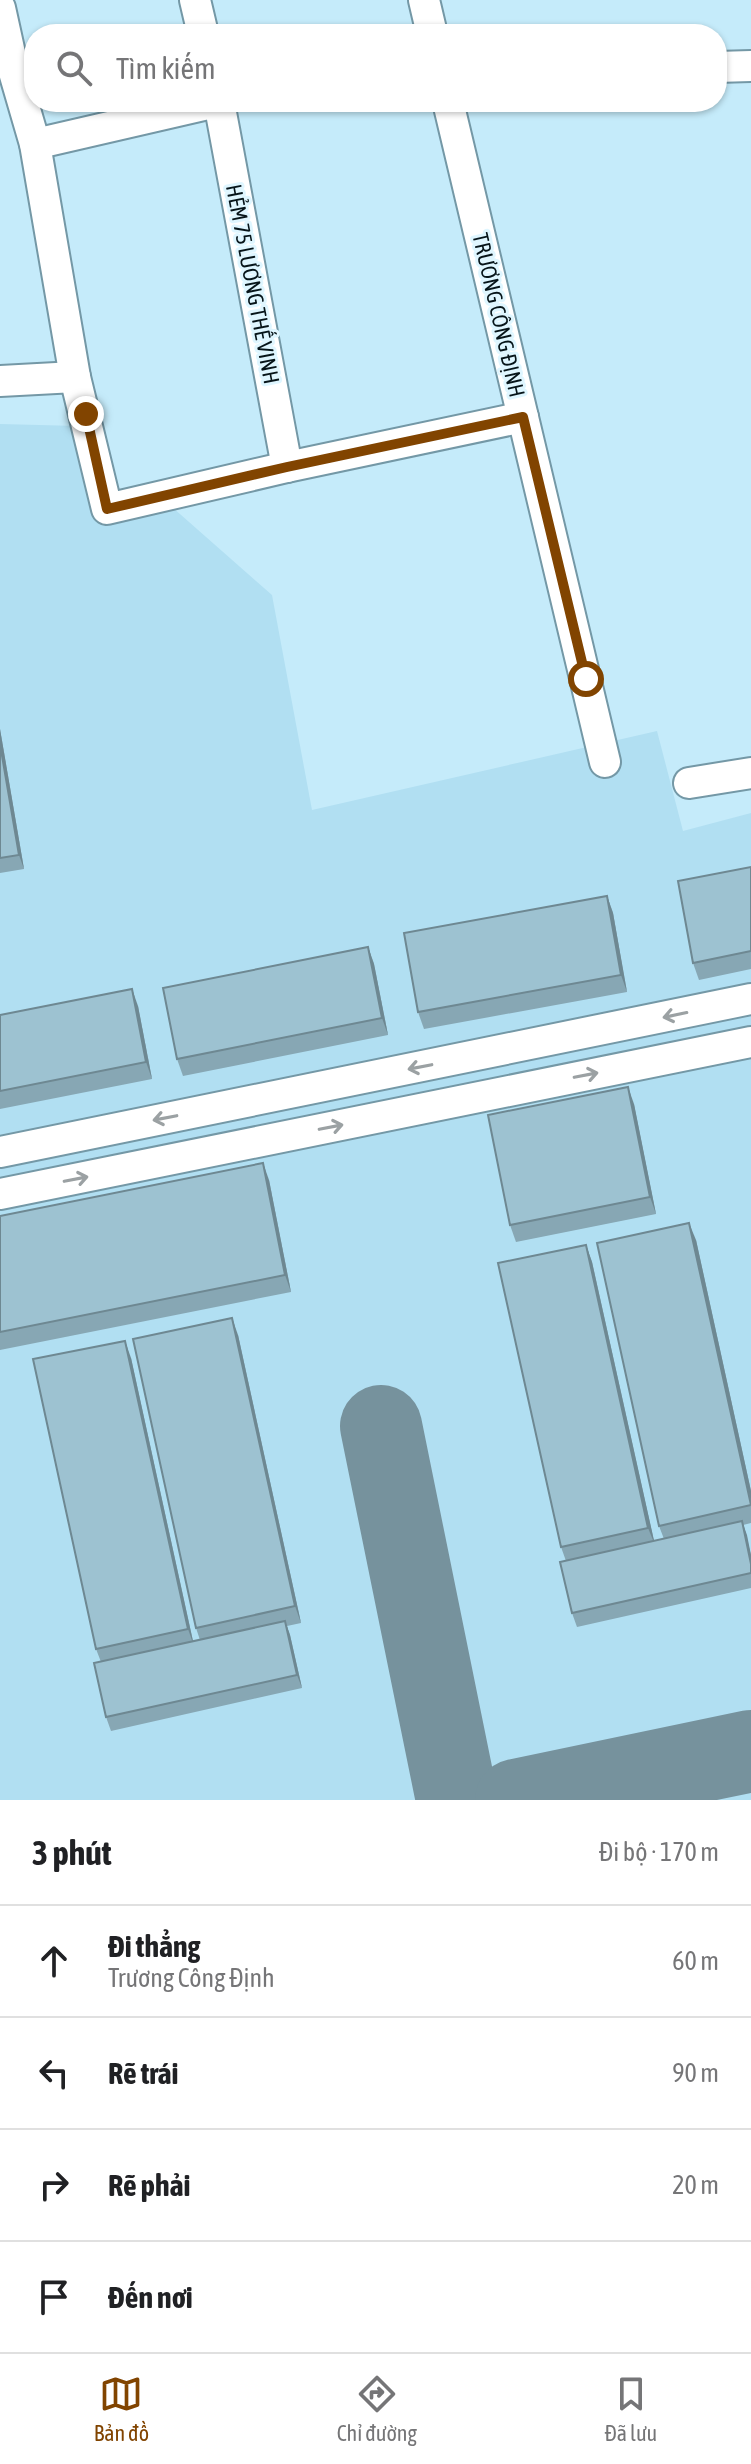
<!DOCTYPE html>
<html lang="vi">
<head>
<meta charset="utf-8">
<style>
	body { margin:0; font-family:"Asap Condensed",sans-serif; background:#f6f6f6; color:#202124 }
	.stop { position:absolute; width:24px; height:24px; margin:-18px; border:6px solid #814400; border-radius:50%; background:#fff }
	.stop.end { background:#814400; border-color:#fff; box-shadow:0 2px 8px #0008 }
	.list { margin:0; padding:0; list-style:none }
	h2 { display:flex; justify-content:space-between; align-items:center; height:104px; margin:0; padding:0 32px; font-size:34px }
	h2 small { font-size:26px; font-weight:400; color:#757577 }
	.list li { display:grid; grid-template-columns:52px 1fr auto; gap:24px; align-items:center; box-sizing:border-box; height:112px; padding:0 32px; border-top:2px solid #e0e0e0 }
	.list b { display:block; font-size:30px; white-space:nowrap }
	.list p { margin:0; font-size:26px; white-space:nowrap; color:#757577 }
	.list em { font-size:26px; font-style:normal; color:#757577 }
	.icon { flex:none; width:44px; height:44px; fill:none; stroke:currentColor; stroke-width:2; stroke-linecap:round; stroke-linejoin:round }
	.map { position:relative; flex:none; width:751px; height:1800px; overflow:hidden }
	.search { position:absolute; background:#fff; box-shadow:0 2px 6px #0004; left:24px; right:24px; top:24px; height:88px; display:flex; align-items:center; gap:20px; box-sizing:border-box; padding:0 28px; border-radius:32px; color:#757577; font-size:30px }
	.sheet { height:552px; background:#fff }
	nav { display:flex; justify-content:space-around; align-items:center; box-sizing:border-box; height:112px; border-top:2px solid #e0e0e0; background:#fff; font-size:22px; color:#757577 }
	nav a { display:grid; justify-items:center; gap:4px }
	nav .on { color:#814400 }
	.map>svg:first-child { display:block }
	.built { fill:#b1dff2 }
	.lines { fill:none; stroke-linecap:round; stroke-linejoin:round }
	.taxiway { stroke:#76929d; stroke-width:82 }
	.minor-casing { stroke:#7498a6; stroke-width:34 }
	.minor { stroke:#fff; stroke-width:30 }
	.wall { fill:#87a7b4 }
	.shaded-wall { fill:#6e8892 }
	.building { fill:#9dc2d1; stroke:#6e8892; stroke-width:2 }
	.oneway { stroke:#9ba1a3 }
	.route { stroke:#814400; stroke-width:10 }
	.labels { text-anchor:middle; stroke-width:6; stroke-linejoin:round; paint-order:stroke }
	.street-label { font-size:22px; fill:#061419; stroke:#dff6ff }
</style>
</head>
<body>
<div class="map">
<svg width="751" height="1800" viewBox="0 0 751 1800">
	<rect width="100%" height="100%" fill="#c5ebfa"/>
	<!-- built -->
	<path class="built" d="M0,424L78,426L98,521L172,507L272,595L312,810L657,731L683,831L751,813V1800H0Z"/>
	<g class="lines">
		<!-- taxiway -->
		<g class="taxiway">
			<path d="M381,1426L457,1800"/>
			<path d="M516,1800L751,1751"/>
		</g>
		<!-- minor casing -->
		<g class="minor-casing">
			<g id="minor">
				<path d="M195,0L203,34"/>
				<path d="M424,0L432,34"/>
				<path d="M0,8L14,72L35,144L75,377L107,509L287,467L523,417"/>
				<path d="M717,67L751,66"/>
				<path d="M219,102L287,467"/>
				<path d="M448,102L605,762"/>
				<path d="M35,144L217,102"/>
				<path d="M0,381L75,377"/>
				<path d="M689,783L751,773"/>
				<path d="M0,1152L751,999"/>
				<path d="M0,1194L751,1042"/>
			</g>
		</g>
		<!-- minor -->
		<use href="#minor" class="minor"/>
	</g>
	<!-- wall -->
	<g class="wall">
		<path d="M0,729L24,869L0,873Z"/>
		<path d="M751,867V969L699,980L693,963Z"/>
		<path d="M607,896L613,913L627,992L424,1029L418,1012Z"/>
		<path d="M368,947L374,964L388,1035L183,1076L177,1059Z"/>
		<path d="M138,1006L152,1079L0,1109V1015Z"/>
		<path d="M634,1104L656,1214L516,1242L510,1225Z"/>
		<path d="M269,1180L291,1292L0,1350V1216Z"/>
		<path d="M696,1240L751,1491V1523L743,1525L751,1555V1588L577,1627L572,1613L566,1561L561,1547L586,1245L592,1262L654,1541L664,1539L659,1526Z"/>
		<path d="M238,1335L301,1623L287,1626L290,1635L302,1688L111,1731L106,1717L101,1662L96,1649L131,1358L193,1641L200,1640L196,1628Z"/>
	</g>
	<!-- shaded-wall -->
	<g class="shaded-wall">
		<path d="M0,729L24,869L19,855L0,744Z"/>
		<path d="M607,896L613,913L627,992L621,975Z"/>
		<path d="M368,947L374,964L388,1035L382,1018Z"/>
		<path d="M132,989L138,1006L152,1079L146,1062Z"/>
		<path d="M628,1087L634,1104L656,1214L650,1197Z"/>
		<path d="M263,1163L269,1180L291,1292L285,1275Z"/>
		<path d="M689,1223L696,1240L751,1491V1502Z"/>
		<path d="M586,1245L592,1262L655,1545L648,1528Z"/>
		<path d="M232,1318L238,1335L301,1623L295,1606Z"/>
		<path d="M125,1341L131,1358L194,1646L188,1629Z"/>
		<path d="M742,1521L747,1535L751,1555V1564Z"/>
		<path d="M285,1621L290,1635L302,1688L297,1675Z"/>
	</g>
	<!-- building -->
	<g class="building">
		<path d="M0,744L19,855L0,858Z"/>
		<path d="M751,867V951L693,963L678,881Z"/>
		<path d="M607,896L621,975L418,1012L404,933Z"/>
		<path d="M368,947L382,1018L177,1059L163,988Z"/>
		<path d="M132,989L146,1062L0,1091V1015Z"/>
		<path d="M628,1087L650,1197L510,1225L488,1115Z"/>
		<path d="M263,1163L285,1275L0,1332V1216Z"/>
		<path d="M689,1223L751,1505L659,1526L597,1243Z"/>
		<path d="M586,1245L648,1528L561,1547L498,1263Z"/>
		<path d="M232,1318L295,1606L196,1628L133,1339Z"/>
		<path d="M125,1341L188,1629L96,1649L33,1359Z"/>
		<path d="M742,1521L751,1564V1573L572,1613L560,1562Z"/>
		<path d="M285,1621L297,1675L106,1717L94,1663Z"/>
	</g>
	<!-- one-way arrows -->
	<defs><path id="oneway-shaft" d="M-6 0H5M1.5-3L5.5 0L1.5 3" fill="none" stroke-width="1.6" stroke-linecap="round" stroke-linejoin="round" transform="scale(2)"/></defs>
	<g class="oneway">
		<use href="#oneway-shaft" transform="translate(675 1015) rotate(168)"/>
		<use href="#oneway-shaft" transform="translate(420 1067) rotate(169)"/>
		<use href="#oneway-shaft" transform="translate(586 1075) rotate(-11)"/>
		<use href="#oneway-shaft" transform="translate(165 1118) rotate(169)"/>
		<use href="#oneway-shaft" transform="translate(331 1127) rotate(-11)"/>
		<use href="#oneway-shaft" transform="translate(76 1179) rotate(-11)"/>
	</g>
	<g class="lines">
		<!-- route -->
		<path class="route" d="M86,414L107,509L287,467L523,417L586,679"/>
	</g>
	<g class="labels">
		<!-- street labels -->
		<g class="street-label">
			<text transform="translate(253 284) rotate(79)" y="8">HẺM 75 LƯƠNG THẾ VINH</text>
			<text transform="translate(499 315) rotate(77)" y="8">TRƯƠNG CÔNG ĐỊNH</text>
		</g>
	</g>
</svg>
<div class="stop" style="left:586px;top:679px"></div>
<div class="stop end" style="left:86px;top:414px"></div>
<div class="search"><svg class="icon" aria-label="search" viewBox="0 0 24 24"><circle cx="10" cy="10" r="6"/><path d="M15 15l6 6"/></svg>Tìm kiếm</div>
</div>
<section class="sheet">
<h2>3 phút<small>Đi bộ · 170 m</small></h2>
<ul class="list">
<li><svg class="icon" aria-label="ahead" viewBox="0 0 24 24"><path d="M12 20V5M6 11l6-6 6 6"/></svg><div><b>Đi thẳng</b><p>Trương Công Định</p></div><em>60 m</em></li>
<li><svg class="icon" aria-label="left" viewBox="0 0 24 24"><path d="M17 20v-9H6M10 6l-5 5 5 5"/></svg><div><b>Rẽ trái</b></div><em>90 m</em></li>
<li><svg class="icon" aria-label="right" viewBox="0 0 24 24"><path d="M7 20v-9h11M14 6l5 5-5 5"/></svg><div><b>Rẽ phải</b></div><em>20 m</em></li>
<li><svg class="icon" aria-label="arrive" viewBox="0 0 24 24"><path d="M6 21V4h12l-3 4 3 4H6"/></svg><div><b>Đến nơi</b></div></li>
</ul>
</section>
<nav>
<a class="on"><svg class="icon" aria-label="map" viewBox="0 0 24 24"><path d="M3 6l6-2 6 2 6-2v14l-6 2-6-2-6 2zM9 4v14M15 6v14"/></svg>Bản đồ</a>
<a><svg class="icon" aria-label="directions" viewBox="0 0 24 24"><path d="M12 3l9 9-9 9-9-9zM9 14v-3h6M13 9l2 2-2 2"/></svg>Chỉ đường</a>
<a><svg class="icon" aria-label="saved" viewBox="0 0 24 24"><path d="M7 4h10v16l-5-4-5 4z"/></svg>Đã lưu</a>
</nav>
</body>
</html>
